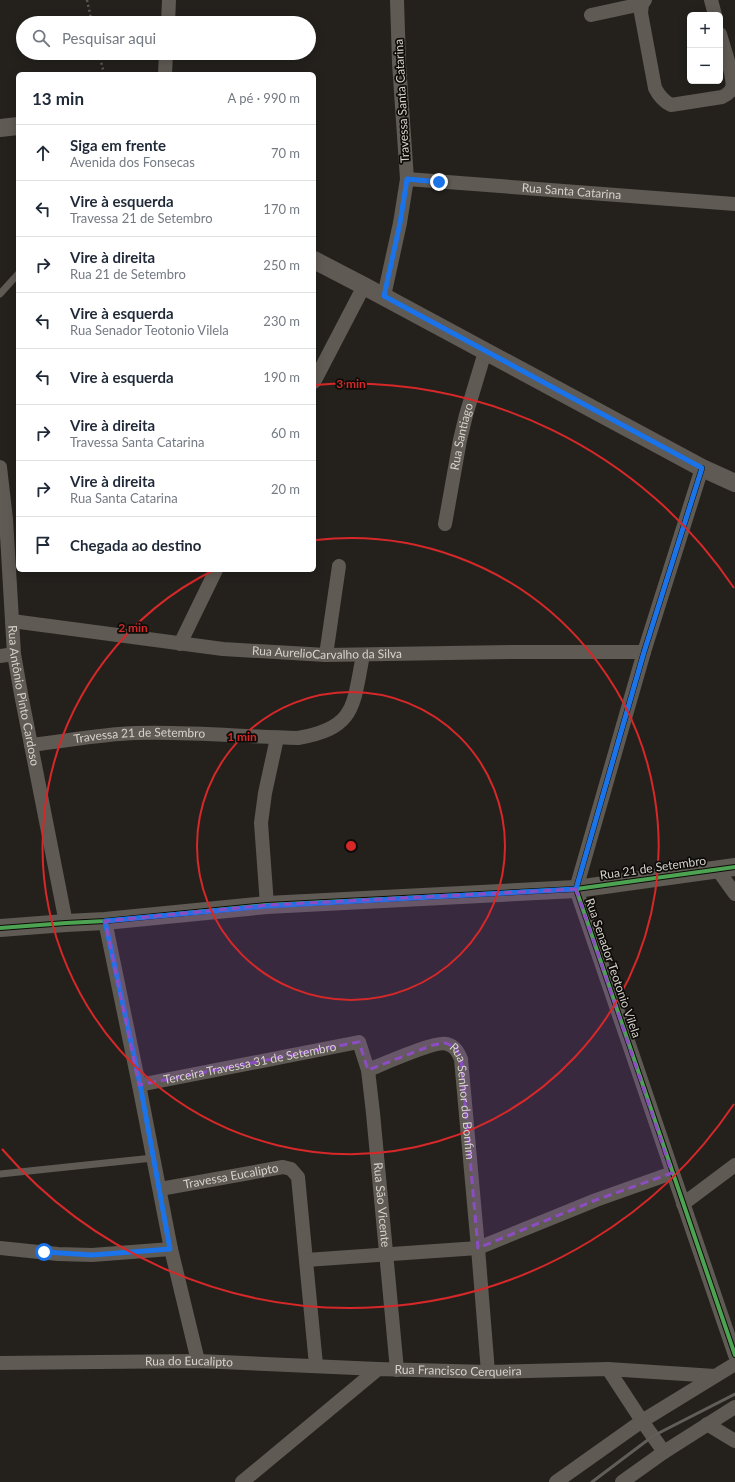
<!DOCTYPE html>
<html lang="pt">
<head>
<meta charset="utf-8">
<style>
	body { margin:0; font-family:Lato,sans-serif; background:#f2f2f3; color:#1f2937 }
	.controls { position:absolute; right:12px; top:12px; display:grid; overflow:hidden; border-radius:6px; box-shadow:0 2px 10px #0003 }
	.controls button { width:36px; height:36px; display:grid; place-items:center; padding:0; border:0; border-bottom:1px solid #e0e1e3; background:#fff; color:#1f2937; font:20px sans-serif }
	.stop { position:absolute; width:12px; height:12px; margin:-9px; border:3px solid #1a73e8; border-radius:50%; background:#fff }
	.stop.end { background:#1a73e8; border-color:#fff; box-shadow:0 1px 4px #0008 }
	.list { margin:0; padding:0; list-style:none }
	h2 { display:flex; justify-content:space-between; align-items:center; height:52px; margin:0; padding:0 16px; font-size:17px }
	h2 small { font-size:13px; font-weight:400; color:#747a83 }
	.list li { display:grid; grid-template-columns:26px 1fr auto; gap:12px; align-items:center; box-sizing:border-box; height:56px; padding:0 16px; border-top:1px solid #e0e1e3 }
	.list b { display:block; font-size:15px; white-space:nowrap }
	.list p { margin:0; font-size:13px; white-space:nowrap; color:#747a83 }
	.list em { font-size:13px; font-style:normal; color:#747a83 }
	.icon { flex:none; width:22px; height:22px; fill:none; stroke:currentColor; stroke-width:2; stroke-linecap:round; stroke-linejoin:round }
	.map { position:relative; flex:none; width:735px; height:1482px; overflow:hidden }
	.search { position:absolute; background:#fff; box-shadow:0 2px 10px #0003; left:16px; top:16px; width:300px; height:44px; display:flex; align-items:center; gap:10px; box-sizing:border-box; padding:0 14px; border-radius:22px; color:#747a83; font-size:15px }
	.panel { position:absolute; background:#fff; box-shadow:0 2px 10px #0003; left:16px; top:72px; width:300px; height:500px; border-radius:6px }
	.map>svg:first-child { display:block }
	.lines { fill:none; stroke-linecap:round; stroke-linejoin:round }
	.path { stroke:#5c5854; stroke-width:2.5; stroke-dasharray:2 3; stroke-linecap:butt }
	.service { stroke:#5f5a53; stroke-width:7 }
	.minor { stroke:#5f5a53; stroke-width:14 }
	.tertiary { stroke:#5f5a53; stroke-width:18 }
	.rail { stroke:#615d59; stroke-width:3 }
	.cycleway-casing { stroke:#0e0c08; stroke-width:6 }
	.cycleway { stroke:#4ca352; stroke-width:4 }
	.route { stroke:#1a73e8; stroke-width:5 }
	.marked { fill:#8d4dc2; fill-opacity:0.2; stroke:#8d4dc2; stroke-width:3; stroke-dasharray:8 5; stroke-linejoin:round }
	.ring { fill:none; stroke:#d62828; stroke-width:2 }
	.labels { text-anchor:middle; stroke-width:3.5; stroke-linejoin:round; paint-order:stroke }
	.street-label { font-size:12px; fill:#d6d2cd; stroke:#0e0c08 }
	.centre { fill:#d62828; stroke:#0e0c08; stroke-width:2 }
	.ring-label { font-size:12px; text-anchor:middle; font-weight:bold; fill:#d62828; stroke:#0e0c08; stroke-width:3.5; stroke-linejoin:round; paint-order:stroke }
</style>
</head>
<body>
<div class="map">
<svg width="735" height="1482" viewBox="0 0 735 1482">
	<rect width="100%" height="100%" fill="#24211d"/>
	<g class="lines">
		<!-- path -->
		<g class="path">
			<path d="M87,0L92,23"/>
			<path d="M99,53L104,74"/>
		</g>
		<!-- service -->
		<g class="service">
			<path d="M0,294L18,274"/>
			<path d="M0,1174L153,1158"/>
		</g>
		<!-- minor -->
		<g class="minor">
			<path d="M645,0L642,4L641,13L655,88C659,96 663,101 671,105L722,97C726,95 730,93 732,88C735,78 723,46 720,34"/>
			<path d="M711,0L715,15"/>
			<path d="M591,15L642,4"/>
			<path d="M168,23L169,0"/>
			<path d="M165,74L166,53"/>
			<path id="s1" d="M407,179L735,204"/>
			<path d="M384,296L400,223L407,179L399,63L397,0"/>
			<path d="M314,382L364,286"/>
			<path id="s2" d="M0,467L6,519L14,654L21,694L66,923"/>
			<path d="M702,468L644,652L576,889L735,1355"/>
			<path id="s3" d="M445,524L460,440L466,415L485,352"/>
			<path id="s4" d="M12,621L223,649L326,655L513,652H644"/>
			<path d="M180,644L216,570"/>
			<path d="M326,655L339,566"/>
			<path d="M0,656L14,654"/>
			<path id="s5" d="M31,745C66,741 101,734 136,733C190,731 244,737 298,738C356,728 353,706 363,655"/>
			<path d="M717,869L735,894"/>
			<path d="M267,905L261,823L265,793L277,738"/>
			<path d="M105,921L139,1085L171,1249L198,1361"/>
			<path id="s6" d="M368,1070C381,1065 436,1040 447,1044C455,1046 458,1052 461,1059L478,1248L488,1372"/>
			<path id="s7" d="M139,1085L359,1042L368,1070L373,1113L397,1370"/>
			<path id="s8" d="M160,1189L283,1167L291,1169L298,1177L316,1365"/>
			<path d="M683,1204L735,1165"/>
			<path d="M0,1248L58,1254L92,1255L171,1249"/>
			<path d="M306,1260L478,1248L596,1200L672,1173"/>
			<path id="s9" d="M0,1363L198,1361L378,1369"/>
			<path d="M707,1424L735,1441"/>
			<path d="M664,1452L642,1421L735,1364"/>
			<path id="s10" d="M242,1482L378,1369L488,1372L608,1369L715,1376"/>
			<path d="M556,1482L642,1421L608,1369"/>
			<path d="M622,1482L664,1452L735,1407"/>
		</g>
		<!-- tertiary -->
		<g class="tertiary">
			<path d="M0,128L18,126"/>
			<path d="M314,260L364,286L702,468L735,483"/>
			<path d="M0,928L66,923L105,921L267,905L576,889L735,867"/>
		</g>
		<!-- rail -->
		<path class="rail" d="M592,1482L653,1436L735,1394"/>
		<!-- cycleway casing -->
		<g class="cycleway-casing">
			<g id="cycleway">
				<path d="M702,468L644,652L576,889L735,1355"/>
				<path d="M0,928L66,923L105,921L267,905L576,889L735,867"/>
			</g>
		</g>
		<!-- cycleway -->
		<use href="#cycleway" class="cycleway"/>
	</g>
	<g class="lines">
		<!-- route -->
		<path class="route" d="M44,1252L92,1255L170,1249L140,1084L105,921L267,906L576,889L644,652L702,468L384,296L400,223L407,179L439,182"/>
	</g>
	<!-- marked area -->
	<path class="marked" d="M576,889L672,1173L596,1200L478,1248L461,1059L456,1048L446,1043L433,1045L368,1070L359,1042L139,1085L105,921L267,905Z"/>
	<!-- distance rings -->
	<g class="ring">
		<circle cx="351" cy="846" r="154"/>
		<path d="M316 540A308 308 0 1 1 214 570"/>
		<path d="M734 1104A462 462 0 0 1 2 1149M315 385A462 462 0 0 1 734 588"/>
	</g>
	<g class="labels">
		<!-- street labels -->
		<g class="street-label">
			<text transform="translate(402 101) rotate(-93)" y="4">Travessa Santa Catarina</text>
			<text dy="4" stroke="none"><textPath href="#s1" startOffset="165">Rua Santa Catarina</textPath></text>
			<text dy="4" stroke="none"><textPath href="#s3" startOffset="89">Rua Santiago</textPath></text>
			<text dy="4" stroke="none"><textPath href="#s4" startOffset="317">Rua AurelioCarvalho da Silva</textPath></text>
			<text dy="4" stroke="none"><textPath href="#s2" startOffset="230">Rua Antônio Pinto Cardoso</textPath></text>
			<text dy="4" stroke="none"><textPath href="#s5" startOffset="109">Travessa 21 de Setembro</textPath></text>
			<text transform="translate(653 868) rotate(-8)" y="4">Rua 21 de Setembro</text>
			<text transform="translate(613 968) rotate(71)" y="4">Rua Senador Teotonio Vilela</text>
			<text dy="4" stroke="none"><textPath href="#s7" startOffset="113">Terceira Travessa 31 de Setembro</textPath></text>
			<text dy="4" stroke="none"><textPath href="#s6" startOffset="147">Rua Senhor do Bonfim</textPath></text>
			<text dy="4" stroke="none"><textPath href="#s8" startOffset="72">Travessa Eucalipto</textPath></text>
			<text dy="4" stroke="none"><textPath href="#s7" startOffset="389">Rua São Vicente</textPath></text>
			<text dy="4" stroke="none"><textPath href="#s9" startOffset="189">Rua do Eucalipto</textPath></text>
			<text dy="4" stroke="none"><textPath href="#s10" startOffset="257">Rua Francisco Cerqueira</textPath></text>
		</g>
	</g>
	<circle cx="351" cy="846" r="6" class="centre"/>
	<g class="ring-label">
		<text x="351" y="388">3 min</text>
		<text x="133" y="632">2 min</text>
		<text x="242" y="741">1 min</text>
	</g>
</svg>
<div class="controls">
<button>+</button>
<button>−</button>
</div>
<div class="stop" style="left:44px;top:1252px"></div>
<div class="stop end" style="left:439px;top:182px"></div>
<div class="search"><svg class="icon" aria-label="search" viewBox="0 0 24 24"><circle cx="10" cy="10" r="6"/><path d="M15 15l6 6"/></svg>Pesquisar aqui</div>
<section class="panel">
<h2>13 min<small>A pé · 990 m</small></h2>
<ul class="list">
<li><svg class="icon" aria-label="ahead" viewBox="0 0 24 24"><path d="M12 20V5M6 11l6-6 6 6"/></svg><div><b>Siga em frente</b><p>Avenida dos Fonsecas</p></div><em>70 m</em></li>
<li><svg class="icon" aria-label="left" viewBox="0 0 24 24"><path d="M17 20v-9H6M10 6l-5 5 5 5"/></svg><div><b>Vire à esquerda</b><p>Travessa 21 de Setembro</p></div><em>170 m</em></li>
<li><svg class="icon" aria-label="right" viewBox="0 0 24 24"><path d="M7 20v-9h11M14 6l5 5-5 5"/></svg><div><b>Vire à direita</b><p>Rua 21 de Setembro</p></div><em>250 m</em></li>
<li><svg class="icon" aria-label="left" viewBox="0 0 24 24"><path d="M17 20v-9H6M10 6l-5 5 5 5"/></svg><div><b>Vire à esquerda</b><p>Rua Senador Teotonio Vilela</p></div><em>230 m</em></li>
<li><svg class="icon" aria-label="left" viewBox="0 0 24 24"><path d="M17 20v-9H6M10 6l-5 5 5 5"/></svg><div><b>Vire à esquerda</b></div><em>190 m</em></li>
<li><svg class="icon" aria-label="right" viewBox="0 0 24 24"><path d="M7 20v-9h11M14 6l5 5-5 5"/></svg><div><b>Vire à direita</b><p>Travessa Santa Catarina</p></div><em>60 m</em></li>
<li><svg class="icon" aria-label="right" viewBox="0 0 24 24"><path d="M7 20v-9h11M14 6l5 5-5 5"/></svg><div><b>Vire à direita</b><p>Rua Santa Catarina</p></div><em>20 m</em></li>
<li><svg class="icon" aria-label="arrive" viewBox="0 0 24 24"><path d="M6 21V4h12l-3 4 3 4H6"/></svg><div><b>Chegada ao destino</b></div></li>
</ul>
</section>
</div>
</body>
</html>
